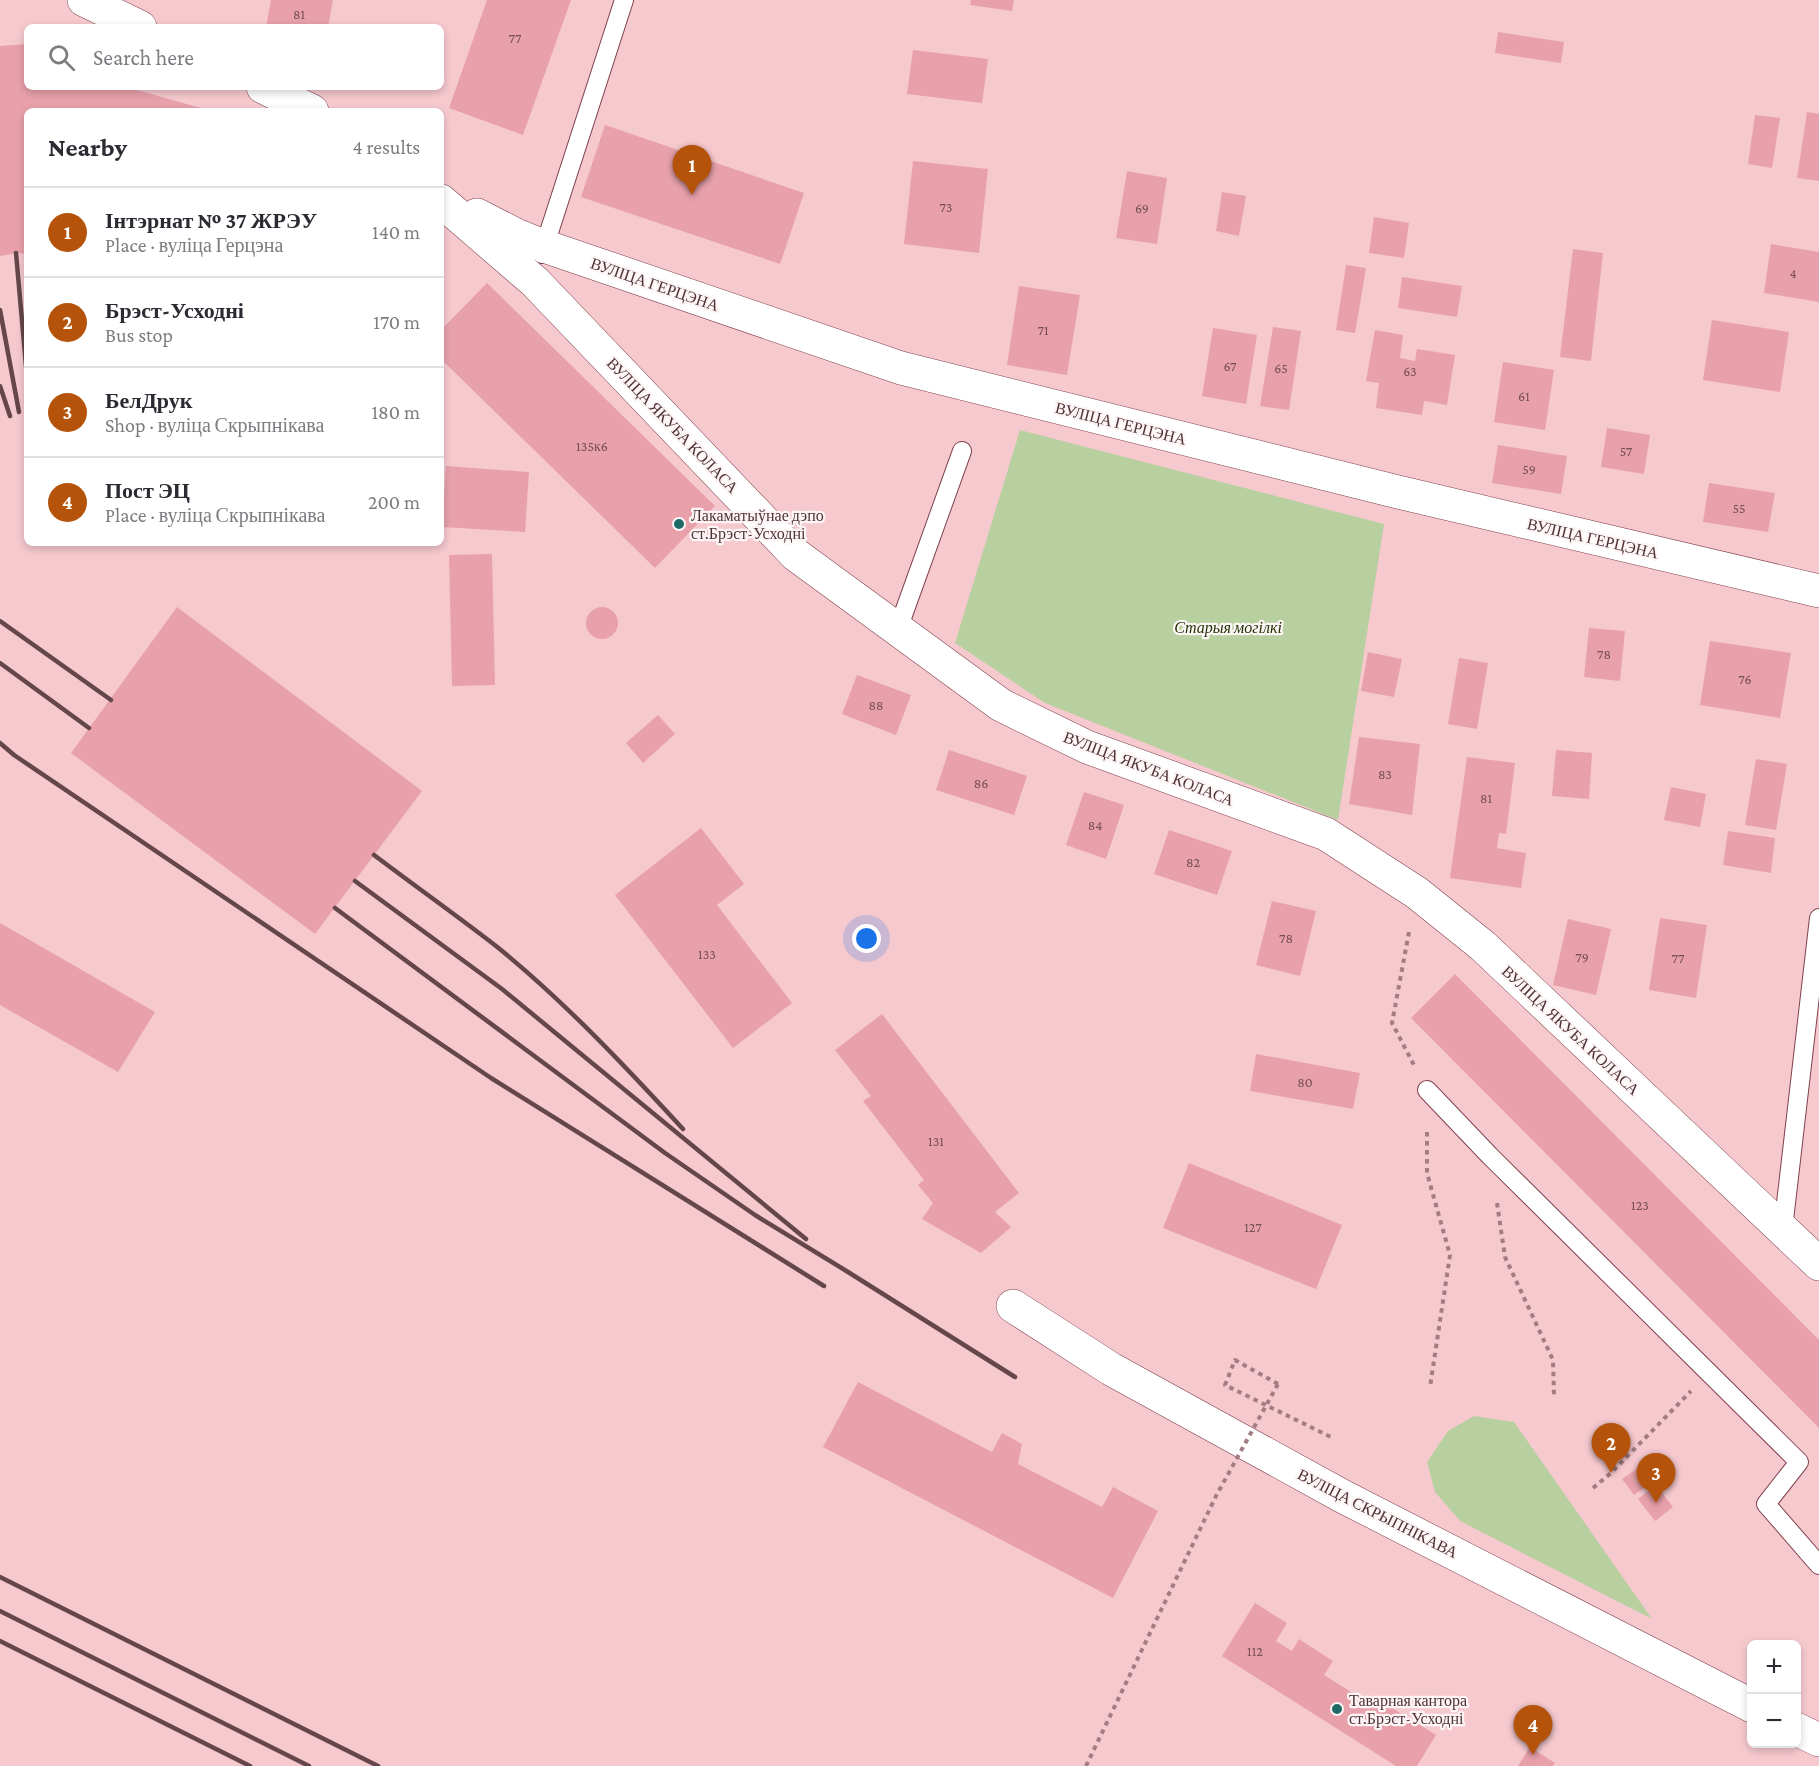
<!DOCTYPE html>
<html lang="en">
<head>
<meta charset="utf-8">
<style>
	body { margin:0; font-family:"Crimson Pro",serif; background:#f2f2f3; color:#2b2b33 }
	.controls { position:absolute; right:18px; bottom:18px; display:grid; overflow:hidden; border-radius:9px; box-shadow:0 3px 9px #0003 }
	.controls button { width:54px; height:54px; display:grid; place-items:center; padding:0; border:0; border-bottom:2px solid #e1e1e2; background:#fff; color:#2b2b33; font:30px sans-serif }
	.you { position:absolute; left:867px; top:939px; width:21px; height:21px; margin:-15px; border:4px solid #fff; border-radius:50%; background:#1a73e8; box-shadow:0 0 0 9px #1a73e833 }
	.badge { display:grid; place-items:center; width:39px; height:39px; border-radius:50%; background:#b45309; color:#fff; font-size:20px; font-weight:700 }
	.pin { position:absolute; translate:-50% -50px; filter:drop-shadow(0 2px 3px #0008) }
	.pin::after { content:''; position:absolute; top:32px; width:21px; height:18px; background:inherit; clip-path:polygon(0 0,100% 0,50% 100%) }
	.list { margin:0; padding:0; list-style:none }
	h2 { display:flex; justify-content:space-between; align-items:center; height:78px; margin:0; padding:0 24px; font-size:26px }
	h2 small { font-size:20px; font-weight:400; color:#7c7c81 }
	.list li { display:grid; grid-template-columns:39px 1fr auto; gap:18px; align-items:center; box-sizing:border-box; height:90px; padding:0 24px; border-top:2px solid #e1e1e2 }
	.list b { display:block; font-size:22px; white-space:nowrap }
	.list p { margin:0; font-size:20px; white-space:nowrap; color:#7c7c81 }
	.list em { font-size:20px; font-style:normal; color:#7c7c81 }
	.icon { flex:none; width:33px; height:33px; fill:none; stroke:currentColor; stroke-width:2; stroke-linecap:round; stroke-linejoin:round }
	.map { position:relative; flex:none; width:1819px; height:1766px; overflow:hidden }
	.search { position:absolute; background:#fff; box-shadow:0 3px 9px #0003; left:24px; top:24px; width:420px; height:66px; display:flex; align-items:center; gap:15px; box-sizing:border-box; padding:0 21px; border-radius:9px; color:#7c7c81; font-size:22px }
	.panel { position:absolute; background:#fff; box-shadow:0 3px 9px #0003; left:24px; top:108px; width:420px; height:438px; border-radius:9px }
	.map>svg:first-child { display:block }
	.green { fill:#b8d0a0 }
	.building { fill:#e8a1ab }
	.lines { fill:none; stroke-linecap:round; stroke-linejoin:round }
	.service-casing { stroke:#80424d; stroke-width:20 }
	.minor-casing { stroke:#80424d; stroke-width:34 }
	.path { stroke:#a27d82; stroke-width:4; stroke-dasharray:4.5 4.5; stroke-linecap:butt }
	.service { stroke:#fff; stroke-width:18 }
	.minor { stroke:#fff; stroke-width:33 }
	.rail { stroke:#65464a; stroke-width:4.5 }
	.path-bridge { stroke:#a27d82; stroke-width:4; stroke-dasharray:4.5 4.5; stroke-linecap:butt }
	.poi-dot { fill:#1f6a66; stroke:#fdf5f6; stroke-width:2 }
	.labels { text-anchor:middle; stroke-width:4.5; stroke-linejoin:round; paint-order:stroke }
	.number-label { font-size:14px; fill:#764e54 }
	.street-label { font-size:16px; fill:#503337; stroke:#fdf5f6 }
	.poi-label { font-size:16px; fill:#503337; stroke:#fdf5f6; text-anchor:start }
	.park-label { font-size:16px; font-style:italic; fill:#1d3100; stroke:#fdf5f6 }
</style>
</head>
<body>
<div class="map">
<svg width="1819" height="1766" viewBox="0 0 1819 1766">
	<rect width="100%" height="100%" fill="#f6c9cf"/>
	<!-- green -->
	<g class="green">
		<path d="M1020,430L1384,524L1338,820L1045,703L955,643Z"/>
		<path d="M1474,1416L1514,1422L1652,1619L1460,1521L1435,1492L1427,1462L1448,1431Z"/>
	</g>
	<!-- building -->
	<g class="building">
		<path d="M271,0H333L328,27H266Z"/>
		<path d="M487,0H571L523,135L449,108Z"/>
		<path d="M971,0H1014L1012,11L970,5Z"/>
		<path d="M1498,32L1564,42L1561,63L1495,53Z"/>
		<path d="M27,44V87H126L208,110L27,111V254L16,253L0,256V46Z"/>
		<path d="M913,50L988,59L982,103L907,94Z"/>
		<path d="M1807,112L1819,114V181L1797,178Z"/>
		<path d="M1755,115L1780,118L1772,168L1748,164Z"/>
		<path d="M605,125L804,193L780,264L581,197Z"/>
		<path d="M913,161L988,169L979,253L904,244Z"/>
		<path d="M1127,171L1167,178L1157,244L1116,238Z"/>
		<path d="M1222,192L1246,196L1239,236L1216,231Z"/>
		<path d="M1374,217L1409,223L1404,258L1369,253Z"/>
		<path d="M1771,244L1819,252V302L1764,293Z"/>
		<path d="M1573,249L1603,253L1591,361L1560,357Z"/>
		<path d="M1346,265L1366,268L1355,333L1336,330Z"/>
		<path d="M1402,277L1462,286L1457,317L1398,308Z"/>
		<path d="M487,283L715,506L655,568L441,359V330Z"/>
		<path d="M1019,286L1080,295L1067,375L1007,365Z"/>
		<path d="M1712,320L1789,332L1780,392L1703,380Z"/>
		<path d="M1273,327L1301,331L1289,410L1260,406Z"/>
		<path d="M1213,328L1257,335L1246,404L1202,396Z"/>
		<path d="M1375,330L1403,335L1400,358L1415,361L1417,349L1455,355L1447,405L1424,401L1422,415L1376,408L1379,383L1366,381Z"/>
		<path d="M1503,362L1554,370L1545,430L1494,422Z"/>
		<path d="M1607,428L1650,435L1644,474L1601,467Z"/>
		<path d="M1498,445L1567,456L1561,494L1492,483Z"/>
		<path d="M446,466L529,472L525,532L442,527Z"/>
		<path d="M1709,483L1775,493L1768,532L1703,522Z"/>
		<path d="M492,554L495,685L452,686L449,555Z"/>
		<path d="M177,607L422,791L315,934L71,753Z"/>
		<circle cx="602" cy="623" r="16"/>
		<path d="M1589,628L1625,631L1620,681L1584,677Z"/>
		<path d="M1710,641L1791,653L1780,718L1700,705Z"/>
		<path d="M1368,652L1402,659L1394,697L1361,691Z"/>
		<path d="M1459,658L1488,663L1477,729L1448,724Z"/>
		<path d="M857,675L911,695L896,735L842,714Z"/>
		<path d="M658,715L675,734L643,763L626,743Z"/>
		<path d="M1359,737L1420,744L1412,815L1349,804Z"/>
		<path d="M949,750L1027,776L1014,815L936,790Z"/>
		<path d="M1556,750L1592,753L1589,799L1552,796Z"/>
		<path d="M1467,757L1515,763L1506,834L1499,833L1497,848L1526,853L1521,888L1450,878Z"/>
		<path d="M1756,759L1787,764L1776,830L1745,825Z"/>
		<path d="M1671,787L1706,794L1700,827L1664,820Z"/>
		<path d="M1084,792L1124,805L1106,859L1066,845Z"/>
		<path d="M701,828L744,884L717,905L792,1003L733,1048L615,895Z"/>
		<path d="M1169,830L1232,851L1217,895L1154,874Z"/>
		<path d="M1728,831L1775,838L1771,873L1723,865Z"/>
		<path d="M1272,901L1316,911L1300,976L1256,965Z"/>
		<path d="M1660,918L1707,925L1696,998L1649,990Z"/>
		<path d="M1568,919L1611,929L1596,995L1553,985Z"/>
		<path d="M0,923L155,1012L118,1072L0,1005Z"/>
		<path d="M1455,974L1819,1340V1428L1411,1018Z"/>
		<path d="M882,1014L1019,1193L995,1212L1011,1227L981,1253L922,1219L933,1203L918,1185L924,1180L863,1101L871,1096L835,1050Z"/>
		<path d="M1256,1054L1360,1073L1353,1109L1250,1091Z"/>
		<path d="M1189,1163L1342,1225L1316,1289L1163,1228Z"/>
		<path d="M858,1382L992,1452L1002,1433L1022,1444L1018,1464L1102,1507L1113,1487L1158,1511L1113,1598L823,1447Z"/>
		<path d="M1638,1468L1649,1484L1634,1495L1622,1479Z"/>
		<path d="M1656,1485L1673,1507L1655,1521L1638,1499Z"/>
		<path d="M1255,1603L1287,1623L1276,1641L1292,1651L1299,1639L1333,1661L1324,1675L1372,1705L1376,1698L1436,1735L1417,1766H1396L1222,1656Z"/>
		<path d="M1530,1747L1555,1763L1553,1766H1518Z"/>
	</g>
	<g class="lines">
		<!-- service casing -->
		<g class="service-casing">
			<g id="service">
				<path d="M542,254L624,0"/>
				<path d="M898,629L962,451"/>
				<path d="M1427,1090L1490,1156L1799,1462L1766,1504L1819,1565"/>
				<path d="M1783,1229L1819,918"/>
			</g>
		</g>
		<!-- minor casing -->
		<g class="minor-casing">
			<g id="minor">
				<path d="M84,0L140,27"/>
				<path d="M263,87L312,111"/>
				<path d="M441,201L535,282L796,555L1001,705L1087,747L1326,834L1417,893L1483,946L1819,1264"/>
				<path d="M477,215L516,235L544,246L901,368L1398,492L1819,591"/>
				<path d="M1013,1306L1111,1369L1342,1496L1752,1706"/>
				<path d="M1796,1729L1819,1740"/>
			</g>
		</g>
		<!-- path -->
		<g class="path">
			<path d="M1409,932L1392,1023L1415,1067"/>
			<path d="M1427,1132V1173L1450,1255L1430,1387"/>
			<path d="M1497,1203L1505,1257L1553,1360L1554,1395"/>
			<path d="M1278,1384L1235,1360L1225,1385L1331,1437"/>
			<path d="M1593,1488L1611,1473L1691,1391"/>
		</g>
		<!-- service -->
		<use href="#service" class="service"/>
		<!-- minor -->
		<use href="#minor" class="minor"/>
		<!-- rail -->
		<g class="rail">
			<path d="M16,253L27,377"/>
			<path d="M0,310L19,412"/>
			<path d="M0,386L10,416"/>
			<path d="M0,621L111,700"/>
			<path d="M0,663L89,728"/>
			<path d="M0,743L14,755L491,1078L824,1286"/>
			<path d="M374,855C415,886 456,915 496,946C564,1001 624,1065 683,1129"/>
			<path d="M355,881L502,989L806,1239"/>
			<path d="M335,908L665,1153L755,1215L848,1272L1015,1377"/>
			<path d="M0,1577L378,1766"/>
			<path d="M0,1611L309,1766"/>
			<path d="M0,1641L250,1766"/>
		</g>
		<!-- path-bridge -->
		<path class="path-bridge" d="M1086,1766L1216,1496L1278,1384"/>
	</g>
	<!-- markers -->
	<g class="poi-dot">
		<circle cx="679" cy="524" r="6"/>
		<circle cx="1337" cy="1709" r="6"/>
	</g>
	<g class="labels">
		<!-- number labels -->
		<g class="number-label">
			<text x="299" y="19">81</text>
			<text x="515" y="43">77</text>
			<text x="946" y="212">73</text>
			<text x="1142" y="213">69</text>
			<text x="1793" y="278">4</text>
			<text x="1043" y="335">71</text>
			<text x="1230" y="371">67</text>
			<text x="1281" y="373">65</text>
			<text x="1410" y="376">63</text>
			<text x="1524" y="401">61</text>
			<text x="592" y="451">135к6</text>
			<text x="1626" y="456">57</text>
			<text x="1529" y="474">59</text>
			<text x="1739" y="513">55</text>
			<text x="1604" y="659">78</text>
			<text x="1745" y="684">76</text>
			<text x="876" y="710">88</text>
			<text x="1385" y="779">83</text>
			<text x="981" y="788">86</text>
			<text x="1486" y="803">81</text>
			<text x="1095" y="830">84</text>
			<text x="1193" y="867">82</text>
			<text x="1286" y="943">78</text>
			<text x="707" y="959">133</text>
			<text x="1582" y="962">79</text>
			<text x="1678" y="963">77</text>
			<text x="1305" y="1087">80</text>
			<text x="936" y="1146">131</text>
			<text x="1640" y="1210">123</text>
			<text x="1253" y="1232">127</text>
			<text x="1255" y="1656">112</text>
		</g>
		<!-- street labels -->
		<g class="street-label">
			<text transform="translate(655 284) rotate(19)" y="6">ВУЛІЦА ГЕРЦЭНА</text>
			<text transform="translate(1121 423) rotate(14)" y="6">ВУЛІЦА ГЕРЦЭНА</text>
			<text transform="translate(673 425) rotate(46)" y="6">ВУЛІЦА ЯКУБА КОЛАСА</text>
			<text transform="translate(1593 538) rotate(13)" y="6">ВУЛІЦА ГЕРЦЭНА</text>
			<text transform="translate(1149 768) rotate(21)" y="6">ВУЛІЦА ЯКУБА КОЛАСА</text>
			<text transform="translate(1571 1030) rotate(43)" y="6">ВУЛІЦА ЯКУБА КОЛАСА</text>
			<text transform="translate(1378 1513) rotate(27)" y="6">ВУЛІЦА СКРЫПНІКАВА</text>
		</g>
		<!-- poi labels -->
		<g class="poi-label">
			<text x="691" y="521">Лакаматыўнае дэпо<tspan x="691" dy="18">ст.Брэст-Усходні</tspan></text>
			<text x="1349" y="1706">Таварная кантора<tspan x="1349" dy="18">ст.Брэст-Усходні</tspan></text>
		</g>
		<!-- park labels -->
		<g class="park-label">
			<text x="1228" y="633">Старыя могілкі</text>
		</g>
	</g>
</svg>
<div class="controls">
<button>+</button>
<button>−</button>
</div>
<div class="you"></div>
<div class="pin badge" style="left:692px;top:195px">1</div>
<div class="pin badge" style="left:1611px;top:1473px">2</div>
<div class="pin badge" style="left:1656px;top:1503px">3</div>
<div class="pin badge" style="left:1533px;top:1755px">4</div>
<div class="search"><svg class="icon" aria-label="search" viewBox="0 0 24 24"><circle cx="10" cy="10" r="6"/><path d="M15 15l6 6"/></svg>Search here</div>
<section class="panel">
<h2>Nearby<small>4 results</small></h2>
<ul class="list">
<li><span class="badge">1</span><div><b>Інтэрнат № 37 ЖРЭУ</b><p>Place · вуліца Герцэна</p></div><em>140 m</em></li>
<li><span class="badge">2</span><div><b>Брэст-Усходні</b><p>Bus stop</p></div><em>170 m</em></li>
<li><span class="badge">3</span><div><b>БелДрук</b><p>Shop · вуліца Скрыпнікава</p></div><em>180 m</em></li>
<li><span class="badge">4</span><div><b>Пост ЭЦ</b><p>Place · вуліца Скрыпнікава</p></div><em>200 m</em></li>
</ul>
</section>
</div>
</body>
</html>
